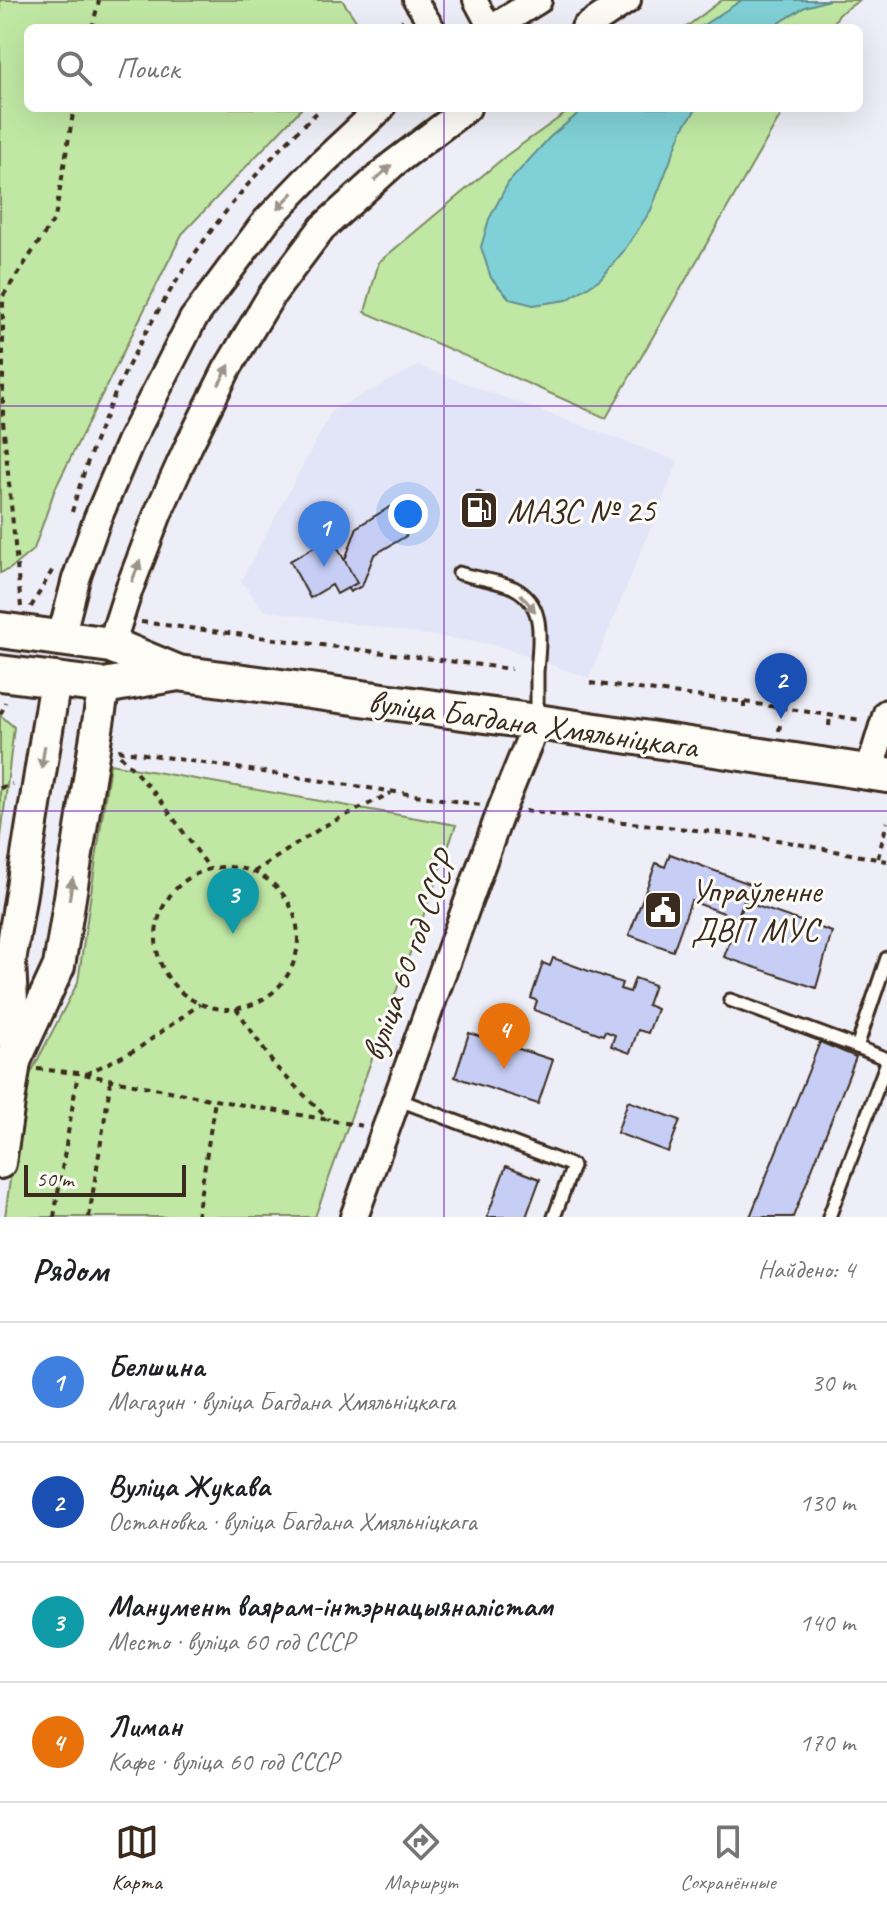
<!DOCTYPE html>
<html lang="ru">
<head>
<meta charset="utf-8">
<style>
	body { margin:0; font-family:Caveat,sans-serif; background:#f2f2f2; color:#202124 }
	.scale { position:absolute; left:24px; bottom:20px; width:162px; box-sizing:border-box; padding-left:8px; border:4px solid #3b2a1e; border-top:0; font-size:22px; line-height:28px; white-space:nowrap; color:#3b2a1e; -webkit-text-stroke:6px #fdfcf7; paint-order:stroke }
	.you { position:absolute; left:408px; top:514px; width:28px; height:28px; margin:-20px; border:6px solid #fff; border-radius:50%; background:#1a73e8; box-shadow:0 0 0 12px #1a73e833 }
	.badge { display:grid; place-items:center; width:52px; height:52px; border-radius:50%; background:#3b2a1e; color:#fff; font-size:26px; font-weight:700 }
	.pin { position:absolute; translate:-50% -66px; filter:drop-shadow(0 2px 4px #0008) }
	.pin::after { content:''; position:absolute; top:42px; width:28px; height:24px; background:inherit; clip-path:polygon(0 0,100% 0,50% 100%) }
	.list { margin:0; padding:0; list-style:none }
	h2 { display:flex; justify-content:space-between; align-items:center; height:104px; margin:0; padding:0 32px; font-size:34px }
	h2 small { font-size:26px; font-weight:400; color:#757577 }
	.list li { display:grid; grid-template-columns:52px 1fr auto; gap:24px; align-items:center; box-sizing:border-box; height:120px; padding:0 32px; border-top:2px solid #e0e0e0 }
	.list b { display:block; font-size:30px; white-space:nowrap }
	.list p { margin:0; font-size:26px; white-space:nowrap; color:#757577 }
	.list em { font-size:26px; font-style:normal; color:#757577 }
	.icon { flex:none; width:44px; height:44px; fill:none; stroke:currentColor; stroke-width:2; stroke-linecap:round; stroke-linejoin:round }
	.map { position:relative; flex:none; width:887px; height:1217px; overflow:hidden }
	.search { position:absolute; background:#fff; box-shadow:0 8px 32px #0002; left:24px; right:24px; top:24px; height:88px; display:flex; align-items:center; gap:20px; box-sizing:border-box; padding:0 28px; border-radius:12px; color:#757577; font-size:30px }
	.sheet { height:584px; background:#fff }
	nav { display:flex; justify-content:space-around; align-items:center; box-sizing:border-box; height:112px; border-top:2px solid #e0e0e0; background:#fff; font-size:22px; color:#757577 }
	nav a { display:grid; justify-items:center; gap:4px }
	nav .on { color:#3b2a1e }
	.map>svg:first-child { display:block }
	.built { fill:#e2e4f7 }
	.green { fill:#c0e8a4; stroke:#7e8961; stroke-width:2 }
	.water { fill:#80d1d7; stroke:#648e8d; stroke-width:2 }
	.building { fill:#c7cef6; stroke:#3b2a1e; stroke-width:2 }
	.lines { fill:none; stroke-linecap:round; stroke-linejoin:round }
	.service-casing { stroke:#3b2a1e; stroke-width:17 }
	.minor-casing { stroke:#3b2a1e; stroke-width:28 }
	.tertiary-casing { stroke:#3b2a1e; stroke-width:32 }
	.secondary-casing { stroke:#3b2a1e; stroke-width:36 }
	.primary-casing { stroke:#3b2a1e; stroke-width:40 }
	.path { stroke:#3b2a1e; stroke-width:4; stroke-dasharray:6 6; stroke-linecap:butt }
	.service { stroke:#fdfcf7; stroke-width:11 }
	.minor { stroke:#fdfcf7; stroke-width:22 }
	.tertiary { stroke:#fdfcf7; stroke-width:26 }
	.secondary { stroke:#fdfcf7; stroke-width:30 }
	.primary { stroke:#fdfcf7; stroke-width:34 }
	.oneway { fill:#9c938a }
	.grid { fill:none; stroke:#7b2cbf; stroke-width:2; stroke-opacity:0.55 }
	.labels { text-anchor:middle; stroke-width:6; stroke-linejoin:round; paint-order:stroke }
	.poi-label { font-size:34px; fill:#3b2a1e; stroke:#fdfcf7; text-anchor:start }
	.street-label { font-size:34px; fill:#3b2a1e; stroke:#fdfcf7 }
</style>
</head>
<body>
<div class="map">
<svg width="887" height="1217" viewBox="0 0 887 1217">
	<rect width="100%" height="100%" fill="#edeef7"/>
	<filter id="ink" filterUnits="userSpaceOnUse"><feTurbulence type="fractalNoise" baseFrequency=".0125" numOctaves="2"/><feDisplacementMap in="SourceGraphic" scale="16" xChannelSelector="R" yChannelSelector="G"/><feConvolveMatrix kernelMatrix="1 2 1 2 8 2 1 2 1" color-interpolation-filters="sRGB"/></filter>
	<g filter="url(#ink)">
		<!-- built -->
		<path class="built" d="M418,366L678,461L589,678L496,645L264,610L241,581L332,411Z"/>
		<!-- green -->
		<g class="green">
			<path d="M0,0H342L361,28H28V108H302L182,234L55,489L34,549L10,569L0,573Z"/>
			<path d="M722,0H860L839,14L831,28H685Z"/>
			<path d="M573,108H785L606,418L365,312L379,262L507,155Z"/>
			<path d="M0,715L14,727L0,845Z"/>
			<path d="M110,764L456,825L315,1217H5L22,1090L78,982Z"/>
		</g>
		<!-- water -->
		<g class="water">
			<path d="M742,0H829L805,7L771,28H699Z"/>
			<path d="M585,108H697L683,128L651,210L623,252L600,279L567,300L533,305L510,299L491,278L481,247L489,219L508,183L550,137Z"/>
		</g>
		<!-- building -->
		<g class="building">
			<path d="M477,491L493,498L480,528L464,522Z"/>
			<path d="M390,507L413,518L406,536L374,555L362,586L350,592L339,576L357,527Z"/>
			<path d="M332,537L357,583L337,594L332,585L310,598L290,561Z"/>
			<path d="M670,854L750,884L737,918L691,901L673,951L629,935L656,863L665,867Z"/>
			<path d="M745,902L832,932L816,988L724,957Z"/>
			<path d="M553,958L622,983L620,989L630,992L635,978L654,985L647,1005L657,1009L648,1033L638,1030L630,1053L611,1046L615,1035L605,1031L603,1035L534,1010L537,1001L531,998L543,963L550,966Z"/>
			<path d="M469,1033L553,1060L538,1104L455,1077Z"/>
			<path d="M820,1042L856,1057L793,1217H750Z"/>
			<path d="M628,1101L680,1120L668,1152L617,1133Z"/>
			<path d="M506,1166L540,1179L526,1217H487Z"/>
		</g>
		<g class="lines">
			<!-- service casing -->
			<g class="service-casing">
				<g id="service">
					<path d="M459,573C475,578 499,581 514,588C547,605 539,641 537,672C537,687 537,702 537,716"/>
					<path d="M887,958L857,1047L887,1059"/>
					<path d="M730,1000L857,1047"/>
					<path d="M397,1099L573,1166L554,1217"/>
					<path d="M829,1217L887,1062"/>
				</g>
			</g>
			<!-- minor casing -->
			<g class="minor-casing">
				<g id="minor">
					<path d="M415,0L433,28"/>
					<path d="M475,0L490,28"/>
				</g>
			</g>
			<!-- tertiary casing -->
			<g class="tertiary-casing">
				<g id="tertiary">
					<path d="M493,28L538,0"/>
					<path d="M585,28L627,0"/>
					<path d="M61,637L76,579L97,520L130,442L193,319L266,221L320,165L381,108"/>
					<path d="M111,645L129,589L159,511L189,445L227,369L271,296L322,228L393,164L467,108"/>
					<path d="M869,772L887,713"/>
					<path d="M354,1217L502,808L537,722"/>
				</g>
			</g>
			<!-- secondary casing -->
			<g class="secondary-casing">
				<g id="secondary">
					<path d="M17,1057L59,966L104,686"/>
					<path d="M0,1163L15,1062L10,962L55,680"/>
				</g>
			</g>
			<!-- primary casing -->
			<g class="primary-casing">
				<g id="primary">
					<path d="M0,630L111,645L178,673L537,722L887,775"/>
					<path d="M0,673L104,686L178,673"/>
				</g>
			</g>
			<!-- path -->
			<g class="path">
				<path d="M92,28L99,0"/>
				<path d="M392,28L403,20"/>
				<path d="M72,512C113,362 206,213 322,108"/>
				<path d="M21,607L3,421V296L55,218L74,108"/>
				<path d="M31,607L53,569"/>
				<path d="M141,622L511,669"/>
				<path d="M590,683L744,702L861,720"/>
				<path d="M744,702V713"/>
				<path d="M0,714L3,709L5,702"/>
				<path d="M829,726L830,715"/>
				<path d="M779,731L781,719"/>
				<path d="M118,750L481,805"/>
				<path d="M120,755L158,797L210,869"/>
				<path d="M0,788L12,784"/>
				<path d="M525,811L767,838L887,861"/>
				<path d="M878,858L887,822"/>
				<circle cx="227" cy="938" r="71"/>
				<path d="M254,872L324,826L391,793"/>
				<path d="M236,1008L275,1066L329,1120"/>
				<path d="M37,1069L78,1073L215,1100L363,1126"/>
				<path d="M86,1074L139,1048L200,1004"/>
				<path d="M54,1217L78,1073"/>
				<path d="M89,1217L111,1079"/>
				<path d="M197,1217L215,1100"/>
			</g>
			<!-- service -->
			<use href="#service" class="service"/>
			<!-- minor -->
			<use href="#minor" class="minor"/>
			<!-- tertiary -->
			<use href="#tertiary" class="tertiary"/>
			<!-- secondary -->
			<use href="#secondary" class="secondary"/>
			<!-- primary -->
			<use href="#primary" class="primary"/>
		</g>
		<!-- one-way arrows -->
		<defs><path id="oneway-solid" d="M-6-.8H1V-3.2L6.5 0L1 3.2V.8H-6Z" transform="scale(2)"/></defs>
		<g class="oneway">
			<use href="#oneway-solid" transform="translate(383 173) rotate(-42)"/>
			<use href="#oneway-solid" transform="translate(285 201) rotate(134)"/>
			<use href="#oneway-solid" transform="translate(224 375) rotate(-62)"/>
			<use href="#oneway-solid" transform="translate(136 571) rotate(-69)"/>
			<use href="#oneway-solid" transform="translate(528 603) rotate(50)"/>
			<use href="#oneway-solid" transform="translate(43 757) rotate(99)"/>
			<use href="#oneway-solid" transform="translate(71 889) rotate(-81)"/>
		</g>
	</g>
	<!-- grid -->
	<path class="grid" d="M444,0V28M444,108V1217M0,406H887M0,811H887"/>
	<!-- icons -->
	<defs>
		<g id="fuel-square" transform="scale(2)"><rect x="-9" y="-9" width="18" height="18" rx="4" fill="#3b2a1e" stroke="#fdfcf7"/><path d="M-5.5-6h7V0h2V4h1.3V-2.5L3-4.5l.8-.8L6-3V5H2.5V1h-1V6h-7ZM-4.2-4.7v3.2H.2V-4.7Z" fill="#fff"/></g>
		<g id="civic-square" transform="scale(2)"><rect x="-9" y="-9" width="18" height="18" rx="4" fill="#3b2a1e" stroke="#fdfcf7"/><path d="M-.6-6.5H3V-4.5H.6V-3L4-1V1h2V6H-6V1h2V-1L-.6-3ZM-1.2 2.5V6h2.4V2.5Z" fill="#fff"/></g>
	</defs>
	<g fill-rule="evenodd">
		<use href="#fuel-square" x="479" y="510"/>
		<use href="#civic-square" x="663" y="910"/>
	</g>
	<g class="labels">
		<!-- poi labels -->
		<g class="poi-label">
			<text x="507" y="522">МАЗС № 25</text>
			<text x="691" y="902">Упраўленне<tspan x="691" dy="39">ДВП МУС</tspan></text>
		</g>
		<!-- street labels -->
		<g class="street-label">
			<text transform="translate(533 723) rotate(8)" y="12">вуліца Багдана Хмяльніцкага</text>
			<text transform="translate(408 956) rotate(-70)" y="12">вуліца 60 год СССР</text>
		</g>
	</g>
</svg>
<div class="scale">50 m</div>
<div class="you"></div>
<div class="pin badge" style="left:324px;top:567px;background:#3f7fe0">1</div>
<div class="pin badge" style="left:781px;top:719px;background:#1a4fb4">2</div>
<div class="pin badge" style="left:233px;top:934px;background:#0f9aa8">3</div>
<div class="pin badge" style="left:504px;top:1069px;background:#e8710a">4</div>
<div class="search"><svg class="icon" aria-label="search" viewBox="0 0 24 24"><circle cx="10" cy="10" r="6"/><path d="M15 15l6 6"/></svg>Поиск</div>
</div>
<section class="sheet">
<h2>Рядом<small>Найдено: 4</small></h2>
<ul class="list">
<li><span class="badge" style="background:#3f7fe0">1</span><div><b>Белшина</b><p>Магазин · вуліца Багдана Хмяльніцкага</p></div><em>30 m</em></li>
<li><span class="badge" style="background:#1a4fb4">2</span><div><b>Вуліца Жукава</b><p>Остановка · вуліца Багдана Хмяльніцкага</p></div><em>130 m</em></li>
<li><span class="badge" style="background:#0f9aa8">3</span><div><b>Манумент ваярам-інтэрнацыяналістам</b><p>Место · вуліца 60 год СССР</p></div><em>140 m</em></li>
<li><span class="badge" style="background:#e8710a">4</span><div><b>Лиман</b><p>Кафе · вуліца 60 год СССР</p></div><em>170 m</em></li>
</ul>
</section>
<nav>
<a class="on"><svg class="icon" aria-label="map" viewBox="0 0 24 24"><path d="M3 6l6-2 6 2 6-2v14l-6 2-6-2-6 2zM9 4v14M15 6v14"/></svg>Карта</a>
<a><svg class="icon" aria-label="directions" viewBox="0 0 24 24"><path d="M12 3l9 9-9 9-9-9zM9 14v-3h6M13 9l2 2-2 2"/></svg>Маршрут</a>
<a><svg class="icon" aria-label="saved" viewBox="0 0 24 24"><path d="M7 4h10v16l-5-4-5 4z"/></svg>Сохранённые</a>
</nav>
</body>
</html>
